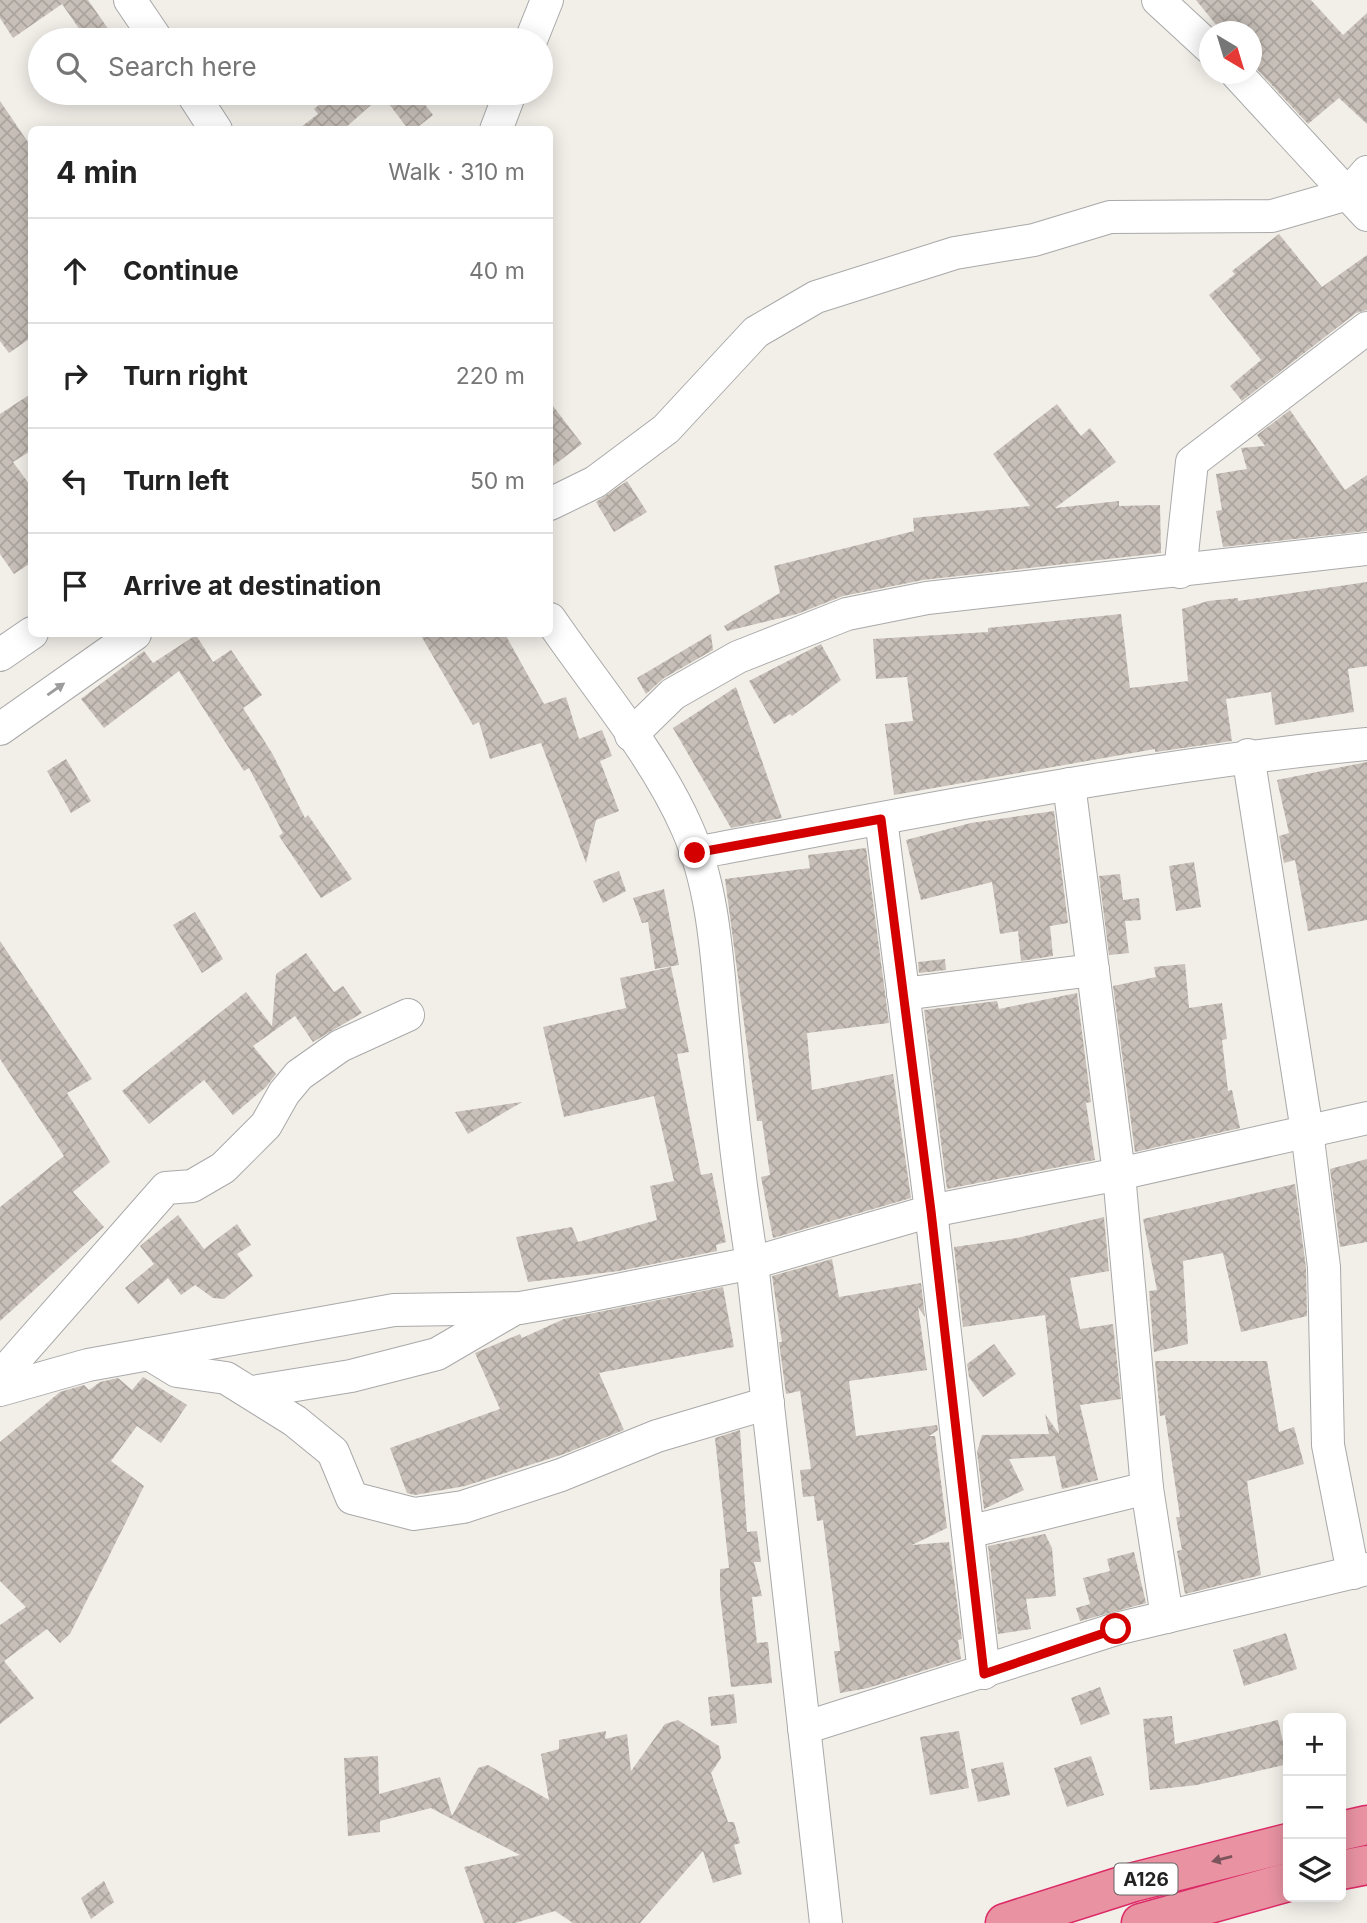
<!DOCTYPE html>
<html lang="en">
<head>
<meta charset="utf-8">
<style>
	body { margin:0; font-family:Inter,sans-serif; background:#f2f2f2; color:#222 }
	.controls { position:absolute; right:21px; bottom:21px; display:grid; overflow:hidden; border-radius:10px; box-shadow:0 4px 18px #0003 }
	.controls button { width:63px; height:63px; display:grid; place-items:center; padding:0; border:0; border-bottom:2px solid #e0e0e0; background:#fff; color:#222; font:35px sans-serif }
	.compass { position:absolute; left:1199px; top:21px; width:63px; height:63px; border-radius:50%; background:#fff; box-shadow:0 4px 18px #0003; rotate:142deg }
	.stop { position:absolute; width:21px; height:21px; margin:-16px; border:5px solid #d40000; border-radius:50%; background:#fff }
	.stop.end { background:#d40000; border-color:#fff; box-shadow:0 2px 7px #0008 }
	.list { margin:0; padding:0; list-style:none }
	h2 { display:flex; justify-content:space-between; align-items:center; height:91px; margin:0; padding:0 28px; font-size:30px }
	h2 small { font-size:23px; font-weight:400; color:#767676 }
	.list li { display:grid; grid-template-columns:46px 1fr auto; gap:21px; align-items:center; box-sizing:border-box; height:105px; padding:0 28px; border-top:2px solid #e0e0e0 }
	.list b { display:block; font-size:26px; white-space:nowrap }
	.list em { font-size:23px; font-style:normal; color:#767676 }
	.icon { flex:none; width:38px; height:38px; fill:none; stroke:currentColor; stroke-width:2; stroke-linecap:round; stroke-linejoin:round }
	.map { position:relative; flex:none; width:1367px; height:1923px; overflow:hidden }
	.search { position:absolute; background:#fff; box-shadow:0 4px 18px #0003; left:28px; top:28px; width:525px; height:77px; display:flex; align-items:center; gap:18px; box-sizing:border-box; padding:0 24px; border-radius:38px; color:#767676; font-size:26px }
	.panel { position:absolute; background:#fff; box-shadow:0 4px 18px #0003; left:28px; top:126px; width:525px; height:511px; border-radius:10px }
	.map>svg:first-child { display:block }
	.building { fill:url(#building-cross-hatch) }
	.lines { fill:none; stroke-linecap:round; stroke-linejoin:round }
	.minor-casing { stroke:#a9a9a9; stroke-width:34 }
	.highway-casing { stroke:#dc2a67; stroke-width:41 }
	.minor { stroke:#fff; stroke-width:32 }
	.highway { stroke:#e892a2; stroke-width:38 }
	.oneway { fill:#9c9c9c }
	.oneway2 { fill:#7b545c }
	.route { stroke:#d40000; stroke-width:9 }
	.labels { text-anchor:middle; stroke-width:6; stroke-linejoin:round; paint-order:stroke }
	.shield { fill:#fff; stroke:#646464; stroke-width:2 }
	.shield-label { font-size:19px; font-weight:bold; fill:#222 }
</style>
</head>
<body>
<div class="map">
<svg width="1367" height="1923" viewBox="0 0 1367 1923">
	<defs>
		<pattern id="building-cross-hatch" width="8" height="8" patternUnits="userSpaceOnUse" patternTransform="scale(1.75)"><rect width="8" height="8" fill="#c7bfb8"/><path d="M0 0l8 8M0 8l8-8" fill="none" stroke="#aba49e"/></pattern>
	</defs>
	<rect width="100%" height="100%" fill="#f2efe9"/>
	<!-- building -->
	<g class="building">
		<path d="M0,0H88L116,40H87L62,4L13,38L0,18Z"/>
		<path d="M1196,0H1311L1343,35L1367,13V124L1339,98L1308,124L1251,63V32H1222Z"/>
		<path d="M333,93H416L433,115L414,130H409L382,95L343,130H297L318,114L314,109Z"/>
		<path d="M0,101L32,148V337L9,353L0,341Z"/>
		<path d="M1279,234L1322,287L1367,255V310L1356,313L1242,401L1230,386L1261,360L1209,295L1235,274L1232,271Z"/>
		<path d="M32,393V450L13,462L32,488V562L14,574L0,554V414Z"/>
		<path d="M550,402L582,444L550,468Z"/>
		<path d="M1057,404L1081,436L1090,428L1116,462L1055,508L1119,501V506L1160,505L1161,553L923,580L843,596L797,614L727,631L724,626L780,593L774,566L914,531L913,518L1030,506L993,454Z"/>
		<path d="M1290,410L1345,490L1367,475V531L1223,547L1216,511L1222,510L1216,474L1247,469L1241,448L1265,446L1257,435Z"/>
		<path d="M627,481L647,512L614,532L596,502Z"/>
		<path d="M1367,582V666L1348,669L1354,712L1275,725L1271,692L1226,699L1232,741L1155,752V749L894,795L885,724L913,721L907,677L876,679L873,639L988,632V628L1121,614L1130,688L1188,681L1182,609L1208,601L1238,598V601Z"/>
		<path d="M420,634H505L544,704L566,697L579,739L602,730L612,756L600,761L619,811L596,820L586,863L541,743L490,759L479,722L473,725Z"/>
		<path d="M711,634L713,650L664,678L646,694L637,678Z"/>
		<path d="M196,635L213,662L231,650L262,695L243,708L272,753L305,818L308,815L352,879L321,898L279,836L283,833L249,768L244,771L179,671L104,728L81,699L144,651L153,663Z"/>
		<path d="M821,644L841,680L792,716L790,714L774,724L749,681Z"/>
		<path d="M736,687L782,818L731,828L673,728Z"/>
		<path d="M66,759L91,801L71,813L47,771Z"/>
		<path d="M1367,762V920L1308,931L1295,860L1284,863L1279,836L1289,833L1277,780Z"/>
		<path d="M1054,811L1068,923L1050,926L1053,956L1021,961L1018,931L1000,934L992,882L921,900L906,840L971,823Z"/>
		<path d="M866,848L889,1023L807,1033L812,1090L893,1074L911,1198L773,1238L761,1177L770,1175L762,1121H757L725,879L810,868L808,855Z"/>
		<path d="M1194,862L1201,907L1176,911L1169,866Z"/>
		<path d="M619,871L626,891L603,903L593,881Z"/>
		<path d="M1120,874L1123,900L1139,898L1141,920L1125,921L1129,953L1109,955L1099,876Z"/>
		<path d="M664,889L679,965L655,969L648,922L642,923L633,898Z"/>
		<path d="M195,912L223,959L202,973L173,925Z"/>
		<path d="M0,941L92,1079L67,1093L110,1162L73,1192L104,1227L0,1321V1207L64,1156L0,1059Z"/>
		<path d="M306,953L334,992L343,986L362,1013L313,1042L295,1016L253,1046L276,1074L266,1087L233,1115L204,1080L149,1124L122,1091L246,992L272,1026L276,974Z"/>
		<path d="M945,959L946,970L919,973L918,962Z"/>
		<path d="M1185,964L1189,1008L1222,1003L1227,1039L1222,1040L1228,1091L1232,1090L1240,1128L1135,1152L1113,986L1156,977L1154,967Z"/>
		<path d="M671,967L689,1052L677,1054L701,1175L712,1173L726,1242L716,1245L717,1251L619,1271L528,1282L516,1237L572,1227L578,1242L657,1220L650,1186L674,1181L654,1096L564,1117L543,1027L626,1008L620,978Z"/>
		<path d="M1077,993L1091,1102L1086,1103L1095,1160L947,1189L924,1010L997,1001L999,1009Z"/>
		<path d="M522,1102L468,1134L455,1112Z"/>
		<path d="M1367,1159V1242L1340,1247L1330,1169Z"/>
		<path d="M1295,1184L1306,1268L1307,1316L1241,1332L1223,1253L1183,1261L1188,1344L1154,1352L1149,1291L1157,1290L1143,1219Z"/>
		<path d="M178,1215L204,1249L237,1224L251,1245L237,1254L253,1276L224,1299L213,1298L195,1285L181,1295L168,1278L138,1304L125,1288L154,1264L140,1246Z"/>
		<path d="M1104,1217L1109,1271L1070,1278L1080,1329L1113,1324L1121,1399L1080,1405L1098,1480L1062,1489L1055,1456L1009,1459L1024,1490L984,1509L977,1452L982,1435L1049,1434L1045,1414L1059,1434L1045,1315L963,1327L954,1247L1017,1238Z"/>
		<path d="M832,1259L839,1297L921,1283L925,1317L918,1307L927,1370L849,1381L856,1436L937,1425L938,1430L929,1436H935L947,1528L912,1545L949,1542L962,1639L958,1640L961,1659L868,1688L840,1693L834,1651H840L823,1520L817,1521L814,1496L803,1497L800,1470L811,1469L800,1391L786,1394L779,1342H782L772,1276Z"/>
		<path d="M723,1287L734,1347L599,1373L624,1430L564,1454L465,1486L415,1495L407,1493L390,1448L500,1409L475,1353L520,1334L522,1338L564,1319Z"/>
		<path d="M994,1344L1016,1374L983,1397L969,1377L967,1364Z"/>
		<path d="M1155,1361H1267L1279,1432L1294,1427L1304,1464L1247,1481L1261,1575L1185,1594L1177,1551L1182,1550L1176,1517H1180L1165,1415L1160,1416Z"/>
		<path d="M143,1377L187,1405L161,1443L137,1426L111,1461L144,1486L70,1634L60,1643L47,1629L4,1661L34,1698L0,1724V1625L26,1607L0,1581V1442L60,1392L84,1385L89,1390L100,1382L118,1378L132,1390Z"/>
		<path d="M740,1430L747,1532L757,1531L761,1562H754L762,1596L752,1597L757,1643L768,1642L772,1683L731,1687L720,1595V1569L729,1568L715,1438Z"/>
		<path d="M1045,1534L1052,1548L1056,1596L1026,1599L1031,1629L998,1634L988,1546Z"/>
		<path d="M1134,1552L1146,1603L1080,1621L1076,1608L1090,1604L1083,1578L1110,1571L1107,1559Z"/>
		<path d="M1286,1633L1297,1669L1244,1686L1233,1650Z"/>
		<path d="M1100,1687L1110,1714L1081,1725L1071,1698Z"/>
		<path d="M734,1694L737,1723L711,1726L708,1697Z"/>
		<path d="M1172,1716L1175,1744L1278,1720L1288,1764L1197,1785L1150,1790L1143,1719Z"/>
		<path d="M678,1720L719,1746L721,1758L711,1773L728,1822H734L740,1843L734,1845L742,1874L713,1883L703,1851L640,1923H573L555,1911L515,1923H484L464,1867L520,1855L431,1808L380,1821V1832L348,1836L344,1758L378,1756L379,1794L440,1777L452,1816L478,1768L488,1765L549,1800L541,1754L559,1749V1740L606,1731L605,1739L627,1734L631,1771L665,1724Z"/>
		<path d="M959,1731L969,1788L930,1795L920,1737Z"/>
		<path d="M1091,1756L1104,1795L1067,1807L1054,1768Z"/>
		<path d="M1003,1762L1010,1795L978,1802L971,1769Z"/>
		<path d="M104,1881L114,1902L91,1919L81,1898Z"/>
	</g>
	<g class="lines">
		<!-- minor casing -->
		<g class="minor-casing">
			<g id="minor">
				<path d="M130,0L157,40"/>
				<path d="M1158,0L1210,48"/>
				<path d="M531,40L547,0"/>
				<path d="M1237,74L1367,215"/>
				<path d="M192,93L216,130"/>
				<path d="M496,130L510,93"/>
				<path d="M550,504L595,482L666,429L756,332L816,297L955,253L1034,240L1110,217L1272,216L1348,194L1367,172"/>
				<path d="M1180,572L1192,462L1367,328"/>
				<path d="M550,619C595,685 655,755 687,828C715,891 717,964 724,1031C731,1109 740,1186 752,1263L826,1923"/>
				<path d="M0,655L32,633"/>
				<path d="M0,729L135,634"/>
				<path d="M631,735L673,694L738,657L847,614L927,598L1367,549"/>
				<path d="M1248,755L1307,1131L1324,1267L1328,1445L1353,1573"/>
				<path d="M1069,784L1119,1174L1147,1488L1167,1617"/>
				<path d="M881,819L931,1211L984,1673"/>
				<path d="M695,853C918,812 1141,765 1367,744"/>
				<path d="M903,994L1093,970"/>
				<path d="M149,1354L177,1371L226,1378L295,1421L333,1452L352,1498L414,1514L463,1507L561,1475L657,1436L768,1403"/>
				<path d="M0,1377L166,1188L192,1186L223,1168L266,1125L284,1093L299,1075L340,1046L408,1015"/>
				<path d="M0,1390L88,1365L394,1310L520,1308L582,1297L752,1263L931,1211L1119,1174L1367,1118"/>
				<path d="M253,1392L351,1376L437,1354L514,1309"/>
				<path d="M968,1532L1147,1488"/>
				<path d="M804,1728L1116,1629L1367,1569"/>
			</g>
		</g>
		<!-- highway casing -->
		<g class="highway-casing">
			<g id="highway">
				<path d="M1341,1831L1367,1825"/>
				<path d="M1341,1870L1367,1865"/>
				<path d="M1005,1923L1134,1882L1288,1843"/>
				<path d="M1141,1923L1288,1882"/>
			</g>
		</g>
		<!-- minor -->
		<use href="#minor" class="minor"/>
		<!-- highway -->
		<use href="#highway" class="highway"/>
	</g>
	<!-- one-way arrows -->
	<defs><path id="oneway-solid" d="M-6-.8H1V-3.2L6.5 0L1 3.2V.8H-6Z" transform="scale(1.75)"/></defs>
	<use class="oneway" href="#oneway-solid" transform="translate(56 689) rotate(-35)"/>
	<use class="oneway2" href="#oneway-solid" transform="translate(1222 1859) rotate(166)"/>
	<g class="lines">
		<!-- route -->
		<path class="route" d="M695,853L881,819L931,1211L984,1674L1116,1629"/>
	</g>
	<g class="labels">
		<!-- shield labels -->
		<rect class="shield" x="1114.5" y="1863.5" width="63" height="31" rx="5"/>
		<g class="shield-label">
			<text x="1146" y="1886">A126</text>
		</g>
	</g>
</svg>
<div class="controls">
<button>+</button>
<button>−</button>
<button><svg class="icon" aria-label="layers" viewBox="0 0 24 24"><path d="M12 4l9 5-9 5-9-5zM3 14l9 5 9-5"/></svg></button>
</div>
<svg class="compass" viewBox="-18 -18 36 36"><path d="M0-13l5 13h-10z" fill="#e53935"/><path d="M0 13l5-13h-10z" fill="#767676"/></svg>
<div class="stop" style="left:1116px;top:1629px"></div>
<div class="stop end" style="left:695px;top:853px"></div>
<div class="search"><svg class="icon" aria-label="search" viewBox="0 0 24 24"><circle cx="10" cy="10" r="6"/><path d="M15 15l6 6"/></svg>Search here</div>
<section class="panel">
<h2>4 min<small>Walk · 310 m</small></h2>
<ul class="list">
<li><svg class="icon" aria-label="ahead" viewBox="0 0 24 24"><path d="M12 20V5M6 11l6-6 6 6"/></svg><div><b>Continue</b></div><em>40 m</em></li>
<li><svg class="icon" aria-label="right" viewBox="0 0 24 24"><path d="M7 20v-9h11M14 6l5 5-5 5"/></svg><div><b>Turn right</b></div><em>220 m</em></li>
<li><svg class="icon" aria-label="left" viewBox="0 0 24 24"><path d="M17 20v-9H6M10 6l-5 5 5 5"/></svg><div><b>Turn left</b></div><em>50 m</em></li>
<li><svg class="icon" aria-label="arrive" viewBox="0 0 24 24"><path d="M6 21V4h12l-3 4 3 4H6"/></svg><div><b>Arrive at destination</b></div></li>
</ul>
</section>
</div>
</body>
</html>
